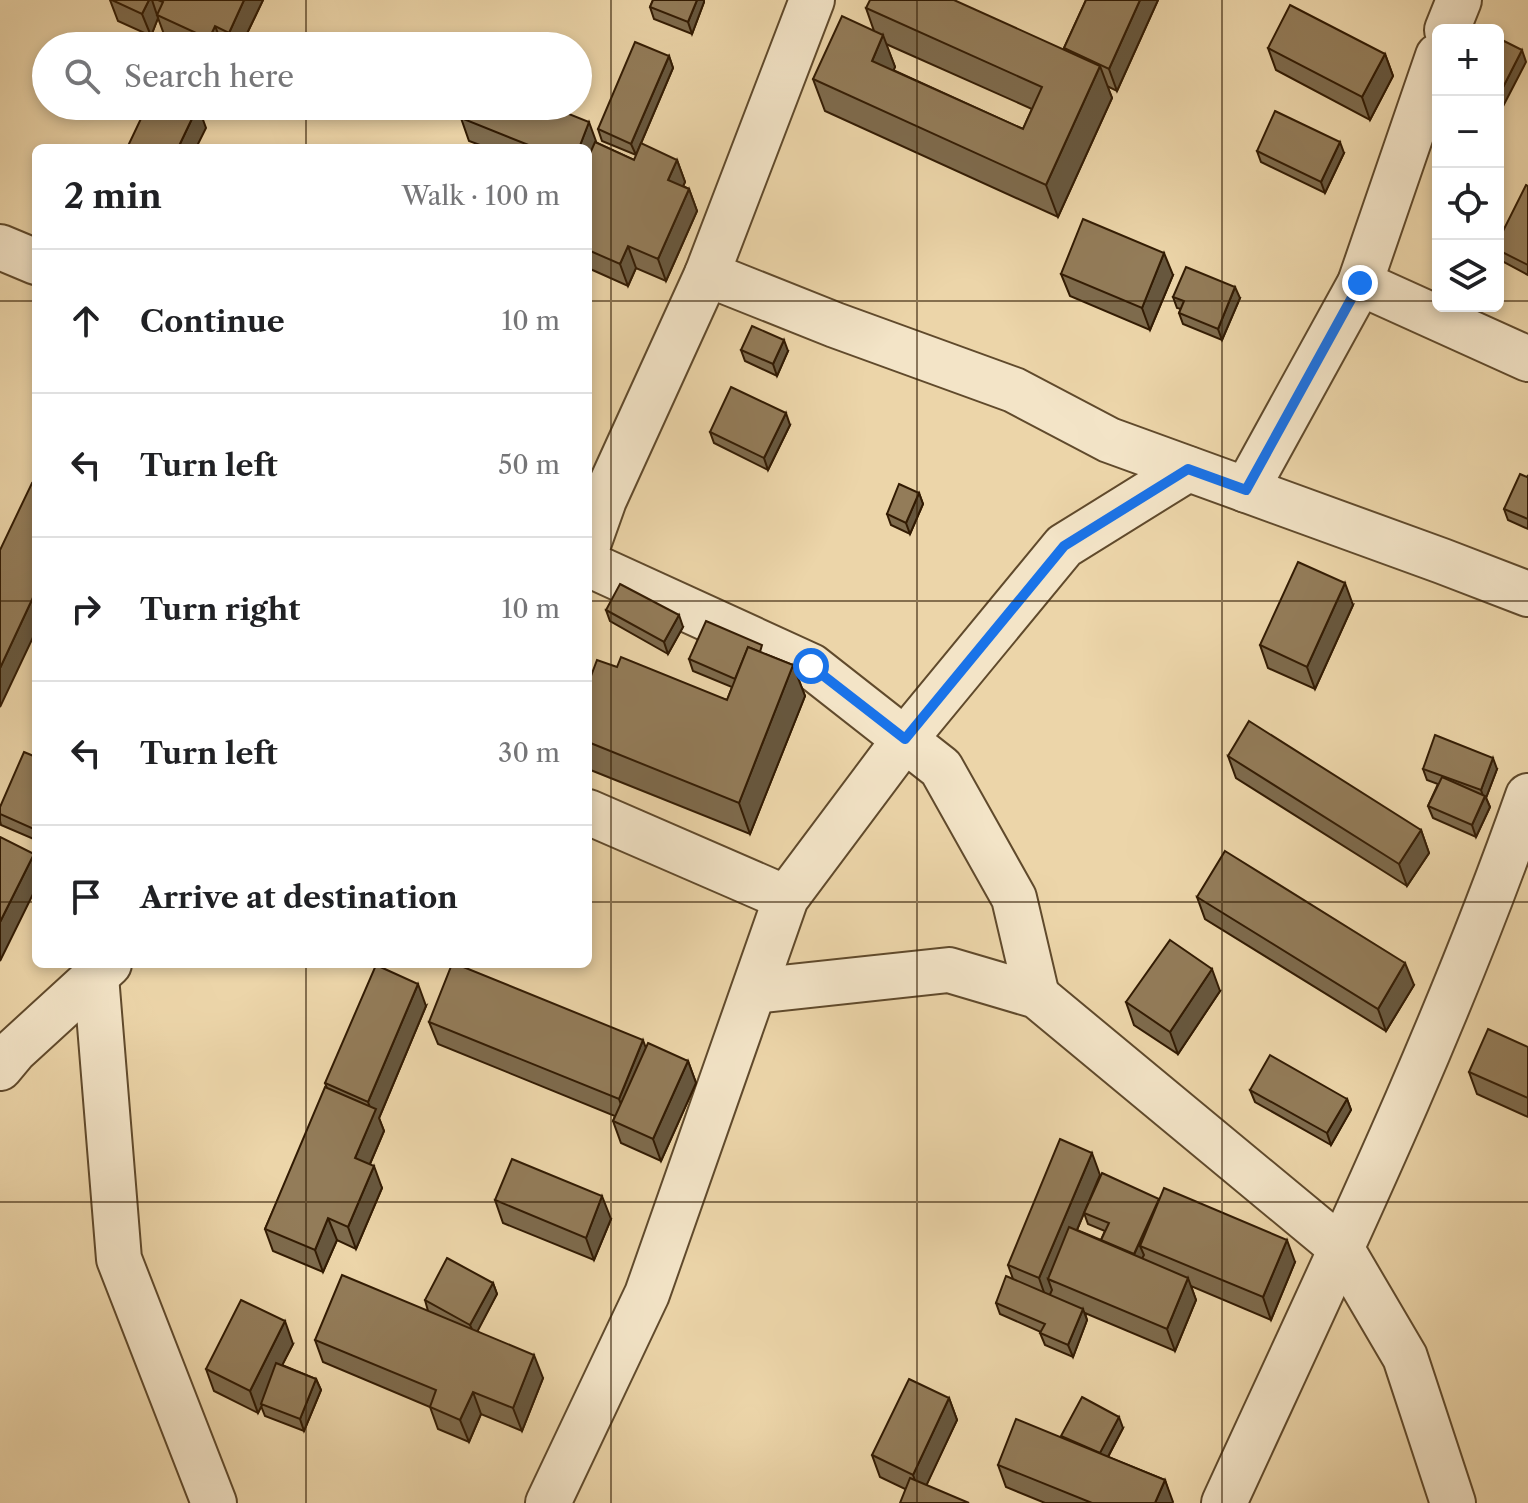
<!DOCTYPE html>
<html lang="en">
<head>
<meta charset="utf-8">
<style>
	body { margin:0; font-family:"Libre Caslon Text",serif; background:#f6f6f6; color:#202124 }
	.controls { position:absolute; right:24px; top:24px; display:grid; overflow:hidden; border-radius:12px; box-shadow:0 4px 12px #0003 }
	.controls button { width:72px; height:72px; display:grid; place-items:center; padding:0; border:0; border-bottom:2px solid #e0e0e0; background:#fff; color:#202124; font:40px sans-serif }
	.stop { position:absolute; width:24px; height:24px; margin:-18px; border:6px solid #1a73e8; border-radius:50%; background:#fff }
	.stop.end { background:#1a73e8; border-color:#fff; box-shadow:0 2px 8px #0008 }
	.list { margin:0; padding:0; list-style:none }
	h2 { display:flex; justify-content:space-between; align-items:center; height:104px; margin:0; padding:0 32px; font-size:34px }
	h2 small { font-size:26px; font-weight:400; color:#757577 }
	.list li { display:grid; grid-template-columns:52px 1fr auto; gap:24px; align-items:center; box-sizing:border-box; height:144px; padding:0 32px; border-top:2px solid #e0e0e0 }
	.list b { display:block; font-size:30px; white-space:nowrap }
	.list em { font-size:26px; font-style:normal; color:#757577 }
	.icon { flex:none; width:44px; height:44px; fill:none; stroke:currentColor; stroke-width:2; stroke-linecap:round; stroke-linejoin:round }
	.map { position:relative; flex:none; width:1528px; height:1503px; overflow:hidden }
	.search { position:absolute; background:#fff; box-shadow:0 4px 12px #0003; left:32px; top:32px; width:560px; height:88px; display:flex; align-items:center; gap:20px; box-sizing:border-box; padding:0 28px; border-radius:44px; color:#757577; font-size:30px }
	.panel { position:absolute; background:#fff; box-shadow:0 4px 12px #0003; left:32px; top:144px; width:560px; height:824px; border-radius:12px }
	.map>svg:first-child { display:block }
	.lines { fill:none; stroke-linecap:round; stroke-linejoin:round }
	.minor-casing { stroke:#604a2c; stroke-width:48 }
	.minor { stroke:#f3e4c7; stroke-width:44 }
	.wall { fill:#7e6b4d; stroke:#321b03; stroke-width:2; fill-rule:evenodd }
	.shaded-wall { fill:#67573e; stroke:#321b03; stroke-width:2 }
	.building { fill:#937c59; stroke:#321b03; stroke-width:2 }
	.route { stroke:#1a73e8; stroke-width:10 }
	.grid { fill:none; stroke:#321b03; stroke-width:2; stroke-opacity:0.55 }
</style>
</head>
<body>
<div class="map">
<svg width="1528" height="1503" viewBox="0 0 1528 1503">
	<rect width="100%" height="100%" fill="#ecd5a9"/>
	<filter id="stains"><feTurbulence type="fractalNoise" baseFrequency=".0025" numOctaves="4"/><feColorMatrix values="0 0 0 0 .2 0 0 0 0 .09 0 0 0 0 .02 0 0 0 .5 -.17"/></filter>
	<radialGradient id="worn" r=".72"><stop offset=".6" stop-color="#630" stop-opacity="0"/><stop offset="1" stop-color="#630" stop-opacity=".3"/></radialGradient>
	<g class="lines">
		<!-- minor casing -->
		<g class="minor-casing">
			<g id="minor">
				<path d="M1447,30L1459,0"/>
				<path d="M0,247L36,262"/>
				<path d="M707,274L835,325L1014,390L1109,440L1442,561L1528,594"/>
				<path d="M1360,283L1528,359"/>
				<path d="M1246,490L1360,283L1438,56"/>
				<path d="M588,545L604,500L707,274L812,0"/>
				<path d="M588,564L811,666L941,768L1014,898L1037,996"/>
				<path d="M588,812L786,898"/>
				<path d="M96,976L119,1259L214,1503"/>
				<path d="M754,991L949,970L1037,996L1341,1248L1405,1357L1453,1503"/>
				<path d="M0,1068L15,1050L109,964"/>
				<path d="M548,1503L647,1294L786,898L905,739L1064,546L1188,469"/>
				<path d="M1224,1503C1331,1270 1443,1038 1528,796"/>
			</g>
		</g>
		<!-- minor -->
		<use href="#minor" class="minor"/>
	</g>
	<!-- wall -->
	<g class="wall">
		<path d="M110,0H263L241,46H184L165,37L158,18L151,36L118,21Z"/>
		<path d="M653,0H704V2L692,34L654,19L650,7Z"/>
		<path d="M1086,0H1158L1117,91L1107,86L1112,98L1058,217L825,111L813,79L874,31L866,8L1065,50L1064,48ZM886,44L1032,109L1023,129L893,70L895,67Z"/>
		<path d="M1268,48L1385,54L1393,76L1370,120L1276,70Z"/>
		<path d="M669,56L673,68L636,155L602,141L598,129Z"/>
		<path d="M102,106H121L118,113Z"/>
		<path d="M461,118L597,143L634,160H677L685,182L683,186L689,189L697,211L666,281L636,268L628,286L588,268V148H488L469,141Z"/>
		<path d="M1257,151L1344,153L1325,193L1261,162Z"/>
		<path d="M1528,186V275L1498,259V241Z"/>
		<path d="M1061,274L1173,275L1150,330L1070,296Z"/>
		<path d="M1173,297L1240,298L1222,340L1183,324L1179,313L1181,309L1177,308Z"/>
		<path d="M741,350L788,351L777,376L745,361Z"/>
		<path d="M790,425L768,470L714,443L710,432Z"/>
		<path d="M1528,476V529L1508,520L1504,509Z"/>
		<path d="M919,493L923,504L910,534L891,525L887,514Z"/>
		<path d="M1353,605L1315,689L1268,668L1260,645Z"/>
		<path d="M606,610L683,627L668,654L610,621Z"/>
		<path d="M765,654L793,665L805,696L750,834L588,769V684L617,667L727,700L732,687L693,671L689,659Z"/>
		<path d="M1228,756L1421,830L1429,853L1407,886L1236,778Z"/>
		<path d="M36,757V840L1,825L0,821V807Z"/>
		<path d="M1423,769H1497L1486,798L1490,807L1476,837L1433,818L1428,806L1438,784L1427,780Z"/>
		<path d="M1197,897L1414,985L1386,1031L1205,919Z"/>
		<path d="M1220,991L1178,1054L1134,1025L1126,1002Z"/>
		<path d="M426,1006L379,1118L384,1131L370,1164L382,1188L356,1249L337,1240L323,1272L273,1251L265,1229L327,1088L325,1083Z"/>
		<path d="M429,1022L646,1048L688,1061L696,1083L661,1161L621,1143L613,1121L615,1116L438,1044Z"/>
		<path d="M1528,1047V1117L1477,1094L1469,1072Z"/>
		<path d="M1250,1090L1347,1099L1351,1110L1331,1145L1255,1102Z"/>
		<path d="M1100,1175L1086,1209L1295,1262L1271,1320L1191,1286L1196,1300L1175,1351L1085,1313L1087,1320L1073,1357L1045,1345L1040,1333L1041,1332L1000,1314L996,1303L1013,1279L1008,1265ZM1084,1213L1088,1224L1105,1231L1101,1240L1077,1230Z"/>
		<path d="M495,1200L611,1219L594,1260L503,1223Z"/>
		<path d="M493,1283L497,1294L477,1331L543,1378L522,1431L481,1414L469,1442L438,1429L430,1407L323,1362L315,1340L428,1311L425,1300Z"/>
		<path d="M293,1344L282,1365L316,1379L321,1390L304,1431L265,1416L261,1406L258,1413L214,1391L206,1369Z"/>
		<path d="M949,1398L957,1420L926,1485L905,1489L880,1477L872,1455Z"/>
		<path d="M1123,1428L1108,1457L1165,1480L1172,1503H1045L1006,1487L998,1465Z"/>
	</g>
	<!-- shaded-wall -->
	<g class="shaded-wall">
		<path d="M149,0H152L158,18L151,36L142,14Z"/>
		<path d="M244,0H263L241,46H234L229,33Z"/>
		<path d="M697,0H704V2L692,34L688,22Z"/>
		<path d="M1140,0H1158L1117,91L1109,69Z"/>
		<path d="M215,26L223,46H211L209,39Z"/>
		<path d="M883,35L895,67L884,93L872,61Z"/>
		<path d="M1522,50L1526,62L1498,116V97Z"/>
		<path d="M1385,54L1393,76L1370,120L1362,97Z"/>
		<path d="M669,56L673,68L636,155L631,144Z"/>
		<path d="M1100,66L1112,98L1058,217L1046,185Z"/>
		<path d="M198,106L206,128L196,148H178Z"/>
		<path d="M589,122L597,144L588,167V148H579Z"/>
		<path d="M1340,142L1344,153L1325,193L1321,182Z"/>
		<path d="M677,160L685,182L676,202L668,180Z"/>
		<path d="M689,189L697,211L666,281L658,259Z"/>
		<path d="M628,246L636,268L628,286L620,264Z"/>
		<path d="M1164,253L1173,275L1150,330L1142,308Z"/>
		<path d="M1235,287L1240,298L1222,340L1218,329Z"/>
		<path d="M784,340L788,351L777,376L773,364Z"/>
		<path d="M786,413L790,425L768,470L764,458Z"/>
		<path d="M919,493L923,504L910,534L906,523Z"/>
		<path d="M1345,583L1353,605L1315,689L1307,667Z"/>
		<path d="M36,591V631L0,707V668Z"/>
		<path d="M679,615L683,627L668,654L664,642Z"/>
		<path d="M793,665L805,696L750,834L739,803Z"/>
		<path d="M1493,758L1497,769L1486,798L1490,807L1476,837L1472,825L1484,799L1481,790Z"/>
		<path d="M1421,830L1429,853L1407,886L1399,864Z"/>
		<path d="M34,854L36,860V888L0,961V922Z"/>
		<path d="M1405,963L1414,985L1386,1031L1378,1009Z"/>
		<path d="M1212,969L1220,991L1178,1054L1170,1032Z"/>
		<path d="M418,984L426,1006L379,1118L384,1131L363,1180L355,1158L373,1115L368,1102Z"/>
		<path d="M643,1040L651,1062L627,1121L619,1099Z"/>
		<path d="M688,1061L696,1083L661,1161L653,1139Z"/>
		<path d="M1347,1099L1351,1110L1331,1145L1327,1133Z"/>
		<path d="M1092,1153L1100,1175L1055,1282L1048,1279L1052,1290L1047,1301L1039,1278Z"/>
		<path d="M374,1166L382,1188L356,1249L348,1227Z"/>
		<path d="M602,1196L611,1219L594,1260L586,1238Z"/>
		<path d="M1159,1199L1140,1246L1144,1255L1137,1268L1133,1257Z"/>
		<path d="M328,1218L337,1240L323,1272L315,1250Z"/>
		<path d="M1287,1240L1295,1262L1271,1320L1263,1297Z"/>
		<path d="M1188,1278L1196,1300L1175,1351L1167,1329Z"/>
		<path d="M493,1283L497,1294L475,1336L470,1325Z"/>
		<path d="M1083,1309L1087,1320L1073,1357L1068,1345Z"/>
		<path d="M285,1321L293,1344L258,1413L250,1391Z"/>
		<path d="M534,1355L543,1378L522,1431L513,1408Z"/>
		<path d="M316,1379L321,1390L304,1431L300,1419Z"/>
		<path d="M473,1392L481,1414L469,1442L460,1420Z"/>
		<path d="M949,1398L957,1420L921,1497L913,1475Z"/>
		<path d="M1119,1417L1123,1428L1102,1468L1098,1456Z"/>
		<path d="M1165,1480L1173,1502L1172,1503H1155Z"/>
	</g>
	<!-- building -->
	<g class="building">
		<path d="M112,0H149L142,14Z"/>
		<path d="M158,0H244L229,33L215,26L209,39L157,15L163,2Z"/>
		<path d="M653,0H697L688,22L650,7Z"/>
		<path d="M870,0H954L1100,66L1046,185L813,79L842,16L883,35L872,61L1023,129L1042,87L866,8Z"/>
		<path d="M1086,0H1140L1109,69L1064,48Z"/>
		<path d="M1290,5L1385,54L1362,97L1268,48Z"/>
		<path d="M1498,38L1522,50L1498,97Z"/>
		<path d="M635,42L669,56L631,144L598,129Z"/>
		<path d="M147,106H198L178,148H127Z"/>
		<path d="M466,106H549L589,122L579,148H536L461,118Z"/>
		<path d="M1275,111L1340,142L1321,182L1257,151Z"/>
		<path d="M595,142L634,160L641,143L677,160L668,180L689,189L658,259L628,246L620,264L588,250V223L589,220L588,219V158Z"/>
		<path d="M1526,185L1528,186V265L1498,250V241Z"/>
		<path d="M1083,219L1164,253L1142,308L1061,274Z"/>
		<path d="M1186,267L1235,287L1218,329L1179,313L1184,301L1173,297Z"/>
		<path d="M752,326L784,340L773,364L741,350Z"/>
		<path d="M731,387L786,413L764,458L710,432Z"/>
		<path d="M1520,474L1527,477L1528,476V519L1504,509Z"/>
		<path d="M32,483L36,485V591L0,668V550Z"/>
		<path d="M899,484L919,493L906,523L887,514Z"/>
		<path d="M1298,562L1345,583L1307,667L1260,645Z"/>
		<path d="M620,584L679,615L664,642L606,610Z"/>
		<path d="M706,621L762,645L760,652L748,647L735,679L689,659Z"/>
		<path d="M748,647L793,665L739,803L588,742V684L597,660L617,667L621,657L727,700Z"/>
		<path d="M1249,721L1421,830L1399,864L1228,756Z"/>
		<path d="M1435,735L1493,758L1481,790L1423,769Z"/>
		<path d="M24,752L36,757V830L0,814V807Z"/>
		<path d="M1442,777L1485,796L1472,825L1428,806Z"/>
		<path d="M0,837L34,854L0,922Z"/>
		<path d="M1225,851L1405,963L1378,1009L1197,897Z"/>
		<path d="M1170,940L1212,969L1170,1032L1126,1002Z"/>
		<path d="M452,964H456L643,1040L619,1099L429,1022Z"/>
		<path d="M376,965L418,984L368,1102L325,1083Z"/>
		<path d="M1488,1029L1528,1047V1098L1469,1072Z"/>
		<path d="M648,1043L688,1061L653,1139L613,1121Z"/>
		<path d="M1270,1055L1347,1099L1327,1133L1250,1090Z"/>
		<path d="M325,1087L376,1109L355,1158L374,1166L348,1227L328,1218L315,1250L265,1229Z"/>
		<path d="M1060,1139L1092,1153L1039,1278L1008,1265Z"/>
		<path d="M512,1159L602,1196L586,1238L495,1200Z"/>
		<path d="M1102,1173L1159,1199L1134,1254L1101,1240L1109,1223L1084,1213Z"/>
		<path d="M1164,1188L1287,1240L1263,1297L1140,1246Z"/>
		<path d="M1069,1227L1188,1278L1167,1329L1048,1279Z"/>
		<path d="M447,1258L493,1283L470,1325L425,1300Z"/>
		<path d="M342,1275L534,1355L513,1408L473,1392L460,1420L430,1407L436,1390L315,1340Z"/>
		<path d="M1006,1276L1083,1309L1068,1345L1040,1333L1045,1324L996,1303Z"/>
		<path d="M241,1300L285,1321L250,1391L206,1369Z"/>
		<path d="M276,1363L316,1379L300,1419L261,1404Z"/>
		<path d="M909,1379L949,1398L913,1475L872,1455Z"/>
		<path d="M1082,1397L1119,1417L1100,1453L1061,1436Z"/>
		<path d="M1016,1419L1165,1480L1155,1503H1092L998,1465Z"/>
		<path d="M910,1478L969,1503H900Z"/>
	</g>
	<g class="lines">
		<!-- route -->
		<path class="route" d="M811,666L905,739L1064,546L1188,469L1246,490L1360,283"/>
	</g>
	<!-- grid -->
	<path class="grid" d="M306,0V46M611,0V1503M917,0V1503M1222,0V1503M306,106V148M0,301H36M588,301H1438M1498,301H1528M0,601H36M588,601H1528M0,902H36M588,902H1528M306,964V1503M0,1202H1528"/>
	<rect width="100%" height="100%" filter="url(#stains)"/>
	<rect width="100%" height="100%" fill="url(#worn)"/>
</svg>
<div class="controls">
<button>+</button>
<button>−</button>
<button><svg class="icon" aria-label="locate" viewBox="0 0 24 24"><circle cx="12" cy="12" r="6"/><path d="M12 2v4M12 18v4M2 12h4M18 12h4"/></svg></button>
<button><svg class="icon" aria-label="layers" viewBox="0 0 24 24"><path d="M12 4l9 5-9 5-9-5zM3 14l9 5 9-5"/></svg></button>
</div>
<div class="stop" style="left:811px;top:666px"></div>
<div class="stop end" style="left:1360px;top:283px"></div>
<div class="search"><svg class="icon" aria-label="search" viewBox="0 0 24 24"><circle cx="10" cy="10" r="6"/><path d="M15 15l6 6"/></svg>Search here</div>
<section class="panel">
<h2>2 min<small>Walk · 100 m</small></h2>
<ul class="list">
<li><svg class="icon" aria-label="ahead" viewBox="0 0 24 24"><path d="M12 20V5M6 11l6-6 6 6"/></svg><div><b>Continue</b></div><em>10 m</em></li>
<li><svg class="icon" aria-label="left" viewBox="0 0 24 24"><path d="M17 20v-9H6M10 6l-5 5 5 5"/></svg><div><b>Turn left</b></div><em>50 m</em></li>
<li><svg class="icon" aria-label="right" viewBox="0 0 24 24"><path d="M7 20v-9h11M14 6l5 5-5 5"/></svg><div><b>Turn right</b></div><em>10 m</em></li>
<li><svg class="icon" aria-label="left" viewBox="0 0 24 24"><path d="M17 20v-9H6M10 6l-5 5 5 5"/></svg><div><b>Turn left</b></div><em>30 m</em></li>
<li><svg class="icon" aria-label="arrive" viewBox="0 0 24 24"><path d="M6 21V4h12l-3 4 3 4H6"/></svg><div><b>Arrive at destination</b></div></li>
</ul>
</section>
</div>
</body>
</html>
